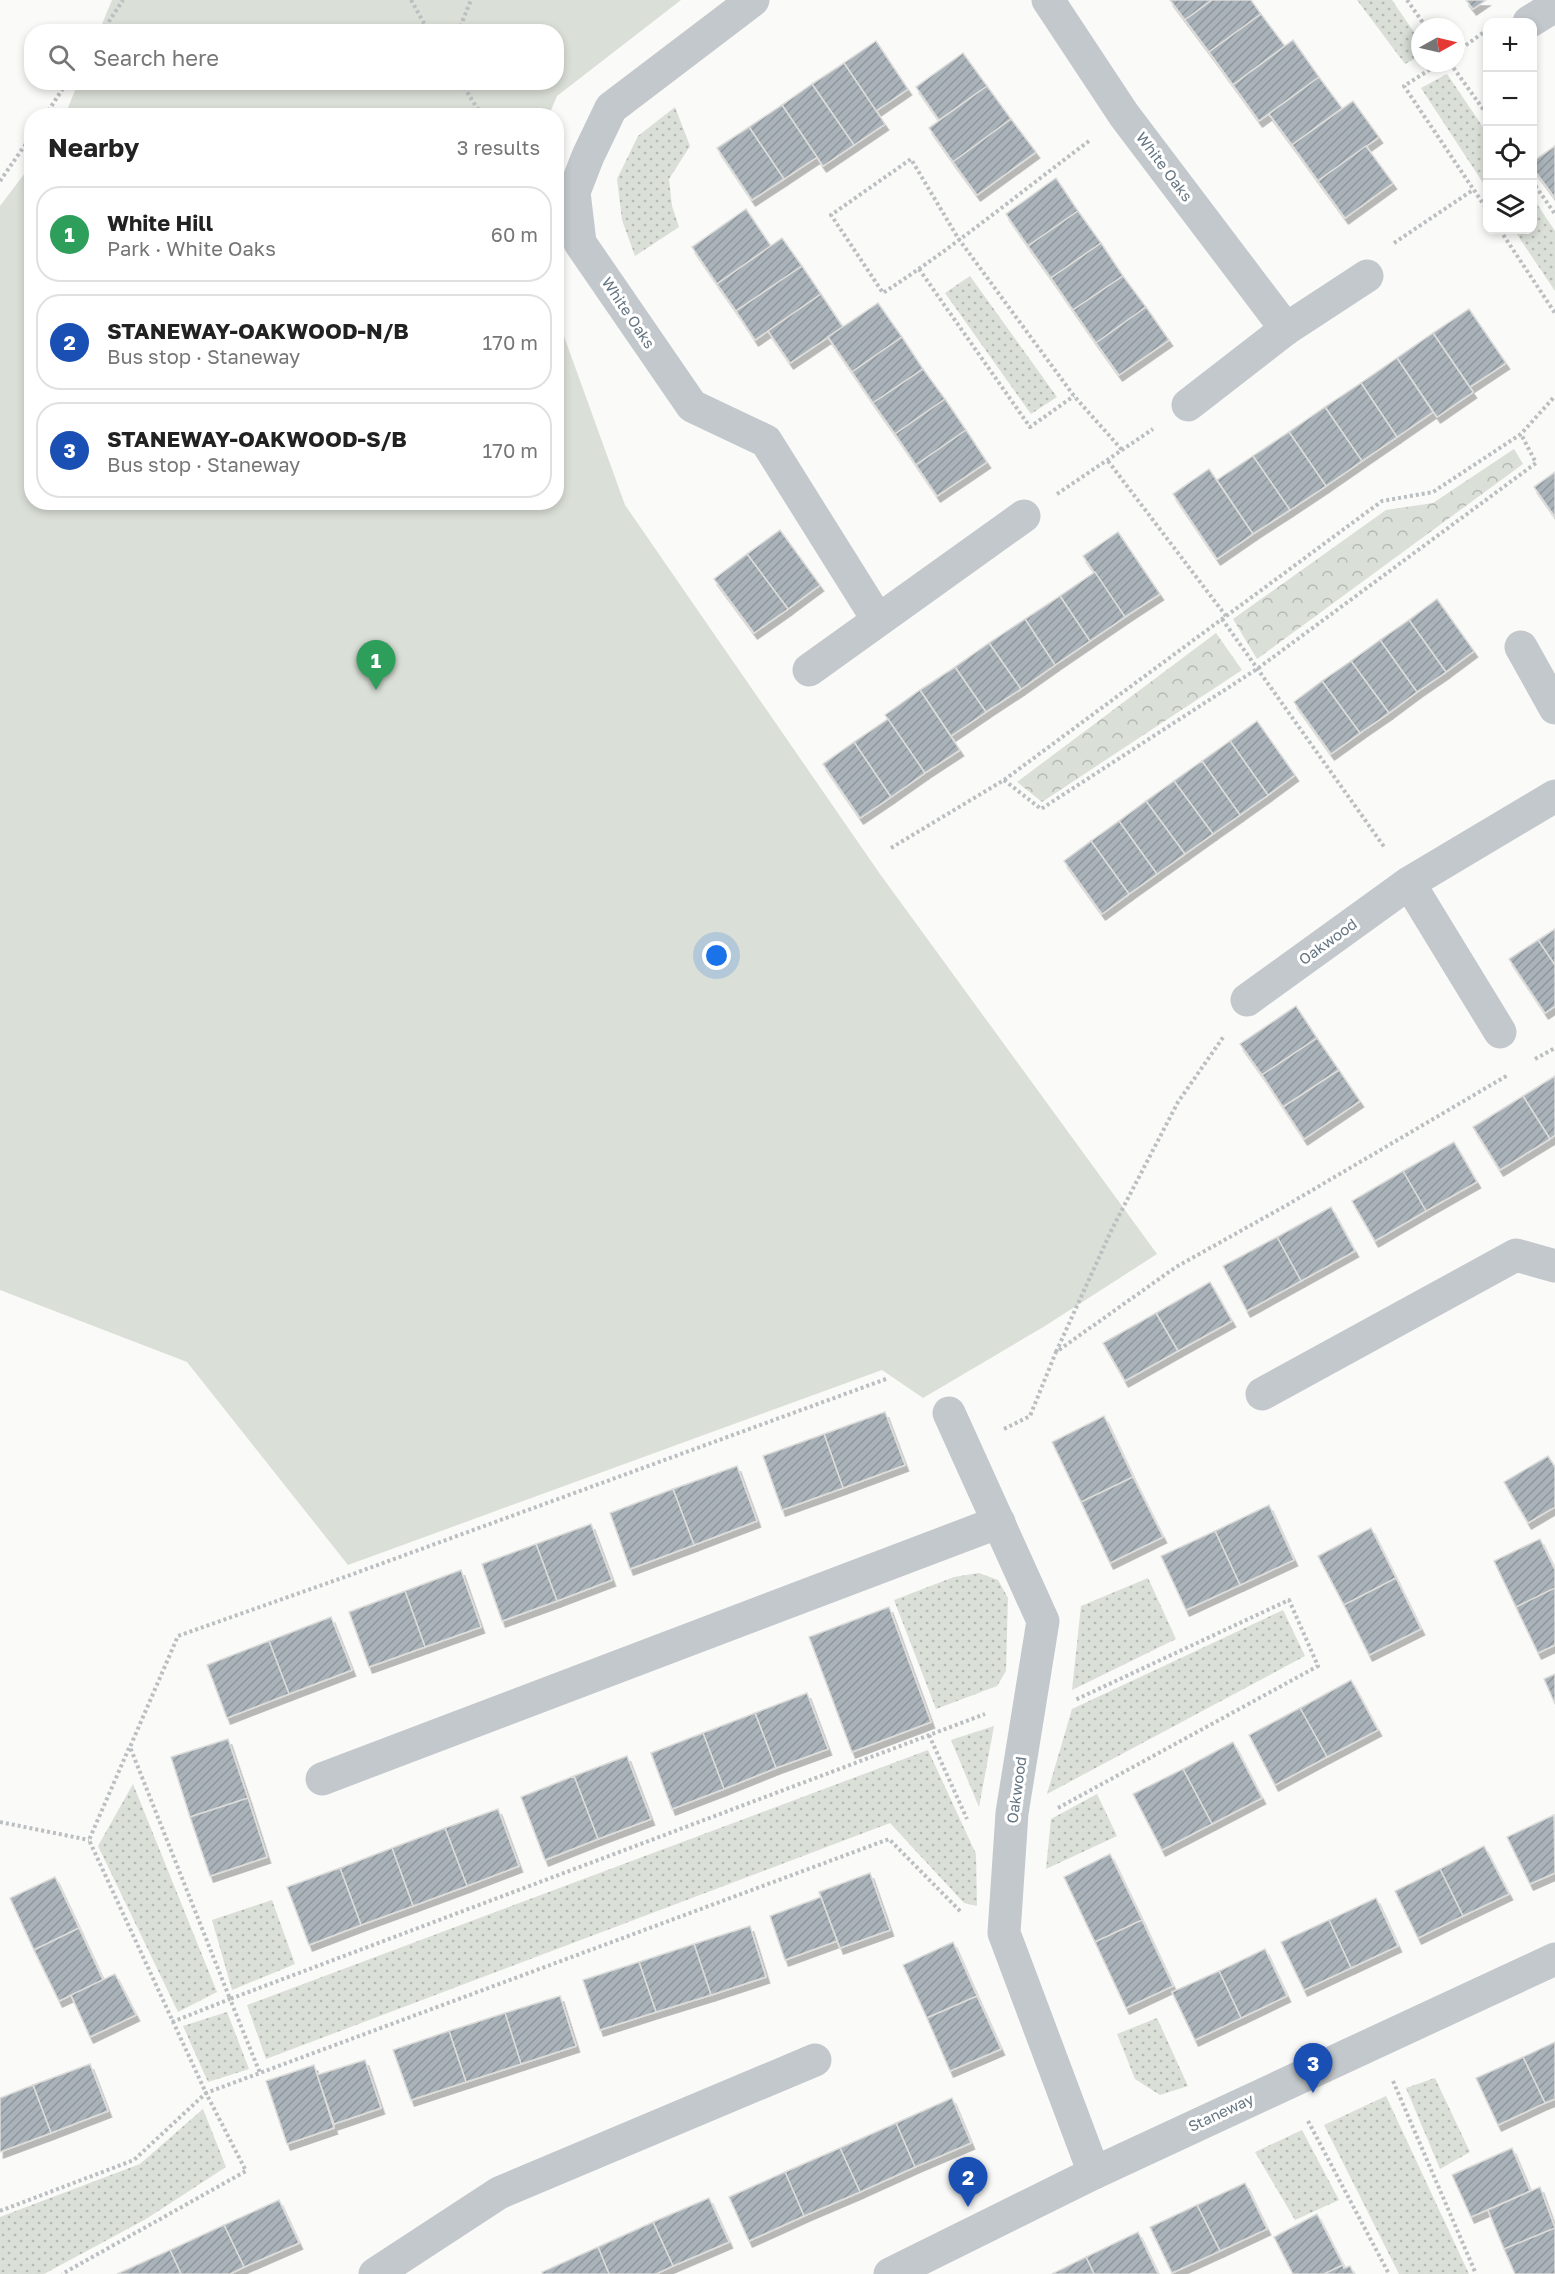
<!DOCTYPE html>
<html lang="en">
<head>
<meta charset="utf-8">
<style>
	body { margin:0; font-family:"Golos Text",sans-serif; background:#f2f2f2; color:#222 }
	.controls { position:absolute; right:18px; top:18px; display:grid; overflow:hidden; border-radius:12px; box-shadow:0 3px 9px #0003 }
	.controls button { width:54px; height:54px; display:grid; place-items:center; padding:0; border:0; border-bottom:2px solid #e0e0e0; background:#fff; color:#222; font:30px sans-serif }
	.compass { position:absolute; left:1411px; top:18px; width:54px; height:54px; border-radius:50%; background:#fff; box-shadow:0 3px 9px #0003; rotate:82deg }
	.you { position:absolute; left:717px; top:956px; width:21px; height:21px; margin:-15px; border:4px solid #fff; border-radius:50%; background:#1a73e8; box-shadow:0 0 0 9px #1a73e833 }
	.badge { display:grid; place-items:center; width:39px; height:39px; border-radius:50%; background:#e4572e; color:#fff; font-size:20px; font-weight:700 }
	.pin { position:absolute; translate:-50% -50px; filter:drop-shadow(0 2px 3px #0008) }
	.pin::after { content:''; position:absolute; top:32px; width:21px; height:18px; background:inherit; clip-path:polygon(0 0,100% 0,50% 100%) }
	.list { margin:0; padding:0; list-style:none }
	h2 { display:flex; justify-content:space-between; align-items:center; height:78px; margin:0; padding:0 24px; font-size:26px }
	h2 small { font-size:20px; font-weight:400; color:#767676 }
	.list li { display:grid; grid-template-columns:39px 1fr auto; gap:18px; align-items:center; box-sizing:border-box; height:96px; margin:0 12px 12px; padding:0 12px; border:2px solid #e0e0e0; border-radius:24px }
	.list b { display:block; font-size:22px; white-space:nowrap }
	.list p { margin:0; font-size:20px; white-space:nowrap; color:#767676 }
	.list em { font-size:20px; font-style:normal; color:#767676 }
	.icon { flex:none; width:33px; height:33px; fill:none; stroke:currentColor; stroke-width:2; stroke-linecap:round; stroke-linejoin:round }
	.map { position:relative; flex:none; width:1555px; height:2274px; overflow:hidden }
	.search { position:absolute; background:#fff; box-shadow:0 3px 9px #0003; left:24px; top:24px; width:540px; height:66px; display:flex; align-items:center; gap:15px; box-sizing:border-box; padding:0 21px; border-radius:24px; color:#767676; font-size:22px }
	.panel { position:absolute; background:#fff; box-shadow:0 3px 9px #0003; left:24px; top:108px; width:540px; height:402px; border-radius:24px }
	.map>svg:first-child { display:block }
	.grass { fill:url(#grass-dots) }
	.forest { fill:url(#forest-crowns) }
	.green { fill:#dadfd7 }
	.building { fill:url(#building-hatch); stroke:#dcdcda; stroke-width:1.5; filter:url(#shadow) }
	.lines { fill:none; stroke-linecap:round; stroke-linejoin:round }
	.path { stroke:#bbbfc2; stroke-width:4; stroke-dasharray:3 3; stroke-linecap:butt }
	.minor { stroke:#c3c8cc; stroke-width:33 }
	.labels { text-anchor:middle; stroke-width:6; stroke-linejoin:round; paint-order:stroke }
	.street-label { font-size:15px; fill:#657683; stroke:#fff }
</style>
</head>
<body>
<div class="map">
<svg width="1555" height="2274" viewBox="0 0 1555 2274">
	<defs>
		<pattern id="grass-dots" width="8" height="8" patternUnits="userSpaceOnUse" patternTransform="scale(1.5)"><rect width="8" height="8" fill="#dadfd7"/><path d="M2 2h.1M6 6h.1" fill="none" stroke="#b4b9b4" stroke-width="1.8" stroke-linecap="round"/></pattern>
		<pattern id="forest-crowns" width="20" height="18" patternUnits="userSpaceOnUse" patternTransform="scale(1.5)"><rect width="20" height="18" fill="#dadfd7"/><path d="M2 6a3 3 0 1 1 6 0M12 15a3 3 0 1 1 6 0" fill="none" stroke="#b4b9b4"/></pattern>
		<pattern id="building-hatch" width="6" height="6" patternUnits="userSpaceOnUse" patternTransform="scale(1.5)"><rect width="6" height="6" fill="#aab3b9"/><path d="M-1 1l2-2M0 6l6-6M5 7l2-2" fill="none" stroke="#8e969c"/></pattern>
		<filter id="shadow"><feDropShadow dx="3.5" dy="6" stdDeviation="0" flood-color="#0004"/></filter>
	</defs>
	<rect width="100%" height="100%" fill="#fafaf8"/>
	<!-- grass -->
	<g class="grass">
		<path d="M1357,0H1392L1420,41V56L1405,64Z"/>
		<path d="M1447,74L1487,133V189L1421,88Z"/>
		<path d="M675,107L690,146L669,179L672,206L679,227L635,256L622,220L617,179L638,136Z"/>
		<path d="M1533,198L1555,231V291L1514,230H1532Z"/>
		<path d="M970,276L1057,397L1031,414L945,293Z"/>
		<path d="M979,1573L998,1580L1008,1598L1006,1671L997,1686L936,1709L894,1600L954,1577Z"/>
		<path d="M1148,1578L1176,1639L1072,1690L1081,1606Z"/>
		<path d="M1283,1610L1305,1656L1047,1794L1072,1709Z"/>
		<path d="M994,1726L979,1807L951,1740Z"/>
		<path d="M928,1750L976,1854L977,1906L964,1903L890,1823L266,2059L247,2005Z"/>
		<path d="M133,1784L217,1992L178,2012L98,1846Z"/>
		<path d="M1097,1794L1117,1836L1046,1869L1051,1819Z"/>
		<path d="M272,1900L295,1964L232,1990L212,1920Z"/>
		<path d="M227,2012L249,2069L208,2082L183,2026Z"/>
		<path d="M1157,2018L1188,2086L1160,2095L1135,2079L1117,2034Z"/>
		<path d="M1435,2078L1470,2152L1440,2169L1406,2088Z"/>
		<path d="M1386,2096L1469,2274H1399L1324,2125Z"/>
		<path d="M203,2109L226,2167L146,2219L44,2274H0V2217L140,2164Z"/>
		<path d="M1302,2130L1339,2200L1295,2220L1255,2152Z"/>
	</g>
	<!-- forest -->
	<g class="forest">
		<path d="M1514,449L1523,464L1257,659L1233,619L1386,510L1433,503Z"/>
		<path d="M1216,633L1242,670L1042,802L1017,782Z"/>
	</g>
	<!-- green -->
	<g class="green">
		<path d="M112,0H681L557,96L549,115H65L78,83L556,82V32L99,31Z"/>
		<path d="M31,165L32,502H556L557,317L625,505L880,874L1157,1254L1045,1326L923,1398L882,1370L348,1565L187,1362L0,1290V206Z"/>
	</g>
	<!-- building -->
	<g class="building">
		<path d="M1170,0H1212L1185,20Z"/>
		<path d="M1212,0H1251L1261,14L1209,52L1185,20Z"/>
		<path d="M1466,0H1486L1473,9Z"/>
		<path d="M1261,14L1285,46L1233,85L1209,52Z"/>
		<path d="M1293,40L1319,77L1259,121L1233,85Z"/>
		<path d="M876,41L908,89L876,111L844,63Z"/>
		<path d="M963,53L987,86L939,120L916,87Z"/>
		<path d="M844,63L885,124L854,145L812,84Z"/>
		<path d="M1319,77L1342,108L1292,145L1269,114Z"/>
		<path d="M812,84L854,145L823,166L782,105Z"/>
		<path d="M987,86L1011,119L953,162L929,128Z"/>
		<path d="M1353,101L1379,137L1318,181L1292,145Z"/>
		<path d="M782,105L817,157L784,179L749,127Z"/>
		<path d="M1011,119L1036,152L977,195L953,162Z"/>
		<path d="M749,127L784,179L752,200L717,148Z"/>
		<path d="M1366,146L1393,183L1345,218L1318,181Z"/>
		<path d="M1555,146V198L1532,167V162Z"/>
		<path d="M1056,178L1078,211L1028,246L1006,214Z"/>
		<path d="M746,209L771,246L717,284L692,247Z"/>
		<path d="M1078,211L1101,243L1051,278L1028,246Z"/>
		<path d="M782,238L802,266L736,311L717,284Z"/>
		<path d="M1101,243L1123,276L1073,310L1051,278Z"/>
		<path d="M802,266L821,294L755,340L736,311Z"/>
		<path d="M1123,276L1146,307L1096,343L1073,310Z"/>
		<path d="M821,294L843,327L790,363L768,331Z"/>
		<path d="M878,303L902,337L852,372L828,337Z"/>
		<path d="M1146,307L1169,340L1119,375L1096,343Z"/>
		<path d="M1469,309L1506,363L1470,387L1433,333Z"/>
		<path d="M1433,333L1473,392L1437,417L1397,358Z"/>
		<path d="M902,337L923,369L873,403L852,372Z"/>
		<path d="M1397,358L1433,412L1397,437L1361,383Z"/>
		<path d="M923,369L945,399L895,434L873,403Z"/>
		<path d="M1361,383L1397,437L1362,461L1325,407Z"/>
		<path d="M945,399L966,430L916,465L895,434Z"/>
		<path d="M1325,407L1362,461L1326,486L1289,432Z"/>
		<path d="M966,430L987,462L937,496L916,465Z"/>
		<path d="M1289,432L1326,486L1290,510L1253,456Z"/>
		<path d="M1253,456L1290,510L1253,534L1217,480Z"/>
		<path d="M1209,469L1253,534L1217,559L1173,494Z"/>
		<path d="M1555,472V517L1534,487Z"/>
		<path d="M780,530L820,585L788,609L747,554Z"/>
		<path d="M1118,532L1160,594L1125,617L1083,556Z"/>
		<path d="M747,554L788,609L754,633L714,579Z"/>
		<path d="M1095,572L1125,617L1090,641L1060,596Z"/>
		<path d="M1060,596L1090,641L1055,665L1025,619Z"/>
		<path d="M1437,599L1474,651L1446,672L1409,620Z"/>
		<path d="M1025,619L1055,665L1021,689L989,643Z"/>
		<path d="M1409,620L1446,672L1417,692L1380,640Z"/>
		<path d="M1380,640L1417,692L1389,713L1351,661Z"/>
		<path d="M989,643L1021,689L986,712L955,667Z"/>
		<path d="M1351,661L1389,713L1360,733L1322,681Z"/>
		<path d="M955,667L986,712L951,736L920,690Z"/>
		<path d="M1322,681L1360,733L1331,754L1294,702Z"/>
		<path d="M920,690L960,750L925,773L885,715Z"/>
		<path d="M888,719L925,773L891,797L854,742Z"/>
		<path d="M1257,721L1295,775L1268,795L1230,741Z"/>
		<path d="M1230,741L1268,795L1240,815L1202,761Z"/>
		<path d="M854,742L891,797L860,818L823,764Z"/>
		<path d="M1202,761L1240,815L1213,834L1174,781Z"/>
		<path d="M1174,781L1213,834L1185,854L1146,801Z"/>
		<path d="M1146,801L1185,854L1157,874L1119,821Z"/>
		<path d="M1119,821L1157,874L1129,894L1091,841Z"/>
		<path d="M1091,841L1129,894L1102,914L1064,861Z"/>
		<path d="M1555,929V965L1538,940Z"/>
		<path d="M1538,940L1555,965V1006L1545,1013L1509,959Z"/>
		<path d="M1296,1006L1317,1038L1262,1075L1240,1044Z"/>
		<path d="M1317,1038L1339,1070L1283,1107L1262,1075Z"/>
		<path d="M1339,1070L1360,1101L1304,1139L1283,1107Z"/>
		<path d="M1555,1076V1135L1550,1139L1523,1096Z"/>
		<path d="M1523,1096L1550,1139L1500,1170L1473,1127Z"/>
		<path d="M1454,1142L1477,1182L1426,1211L1403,1171Z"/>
		<path d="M1403,1171L1426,1211L1375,1241L1352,1201Z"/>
		<path d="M1331,1207L1355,1251L1301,1281L1277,1237Z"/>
		<path d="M1277,1237L1301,1281L1247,1311L1223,1266Z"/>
		<path d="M1210,1282L1232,1321L1178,1351L1156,1313Z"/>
		<path d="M1156,1313L1178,1351L1125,1381L1103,1343Z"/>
		<path d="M885,1412L905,1465L843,1488L824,1434Z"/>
		<path d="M1104,1416L1133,1477L1081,1502L1052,1442Z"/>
		<path d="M824,1434L843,1488L782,1510L763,1456Z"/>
		<path d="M1548,1456L1555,1467V1507L1528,1523L1504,1482Z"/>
		<path d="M737,1466L757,1521L694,1545L673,1489Z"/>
		<path d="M1133,1477L1163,1537L1110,1563L1081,1502Z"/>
		<path d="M673,1489L694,1545L630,1569L610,1513Z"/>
		<path d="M1269,1505L1294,1560L1240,1585L1215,1531Z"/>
		<path d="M591,1524L612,1580L557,1601L536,1544Z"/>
		<path d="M1371,1528L1396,1578L1344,1605L1318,1556Z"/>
		<path d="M1215,1531L1240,1585L1186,1610L1161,1556Z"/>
		<path d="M1540,1539L1555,1570V1588L1516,1607L1494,1561Z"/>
		<path d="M536,1544L557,1601L502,1621L482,1564Z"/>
		<path d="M461,1570L481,1627L425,1647L405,1591Z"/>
		<path d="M1396,1578L1421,1629L1369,1655L1344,1605Z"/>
		<path d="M1555,1588V1645L1538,1653L1516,1607Z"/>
		<path d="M405,1591L425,1647L369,1667L349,1612Z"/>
		<path d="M889,1607L931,1722L852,1752L809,1637Z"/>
		<path d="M331,1617L352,1670L289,1694L269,1641Z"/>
		<path d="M269,1641L289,1694L227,1718L207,1665Z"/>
		<path d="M1555,1674V1704L1544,1679Z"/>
		<path d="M1351,1680L1378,1730L1327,1757L1300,1708Z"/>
		<path d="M807,1693L828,1749L776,1768L755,1713Z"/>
		<path d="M1300,1708L1327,1757L1275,1785L1249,1735Z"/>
		<path d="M755,1713L776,1768L724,1789L703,1733Z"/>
		<path d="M703,1733L724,1789L672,1809L651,1753Z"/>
		<path d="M228,1739L248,1798L190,1817L171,1757Z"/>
		<path d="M1233,1742L1262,1798L1212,1824L1183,1769Z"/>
		<path d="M627,1756L651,1819L598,1839L574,1776Z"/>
		<path d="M1183,1769L1212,1824L1162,1850L1133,1794Z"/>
		<path d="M574,1776L598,1839L545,1860L521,1797Z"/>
		<path d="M248,1798L267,1857L210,1876L190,1817Z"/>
		<path d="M498,1809L519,1866L467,1886L445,1828Z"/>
		<path d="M1554,1815L1555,1873L1530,1884L1507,1837Z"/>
		<path d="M445,1828L467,1886L413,1906L392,1848Z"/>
		<path d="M1484,1846L1509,1894L1463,1916L1440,1869Z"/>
		<path d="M392,1848L413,1906L361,1925L340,1868Z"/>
		<path d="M1110,1854L1142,1920L1095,1942L1064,1877Z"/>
		<path d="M340,1868L361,1925L309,1945L287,1887Z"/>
		<path d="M1440,1869L1463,1916L1418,1938L1395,1891Z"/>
		<path d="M870,1873L890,1930L840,1948L819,1892Z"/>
		<path d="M55,1877L79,1928L34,1950L10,1898Z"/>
		<path d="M819,1892L837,1941L785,1960L770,1916L821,1897Z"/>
		<path d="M1376,1898L1398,1946L1351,1968L1329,1920Z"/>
		<path d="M1142,1920L1173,1986L1126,2008L1095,1942Z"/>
		<path d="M1329,1920L1351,1968L1304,1990L1281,1942Z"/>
		<path d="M750,1926L766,1977L711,1995L694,1944Z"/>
		<path d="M79,1928L103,1980L59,2001L34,1950Z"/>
		<path d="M953,1942L977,1996L927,2018L903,1965Z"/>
		<path d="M694,1944L711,1995L656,2012L639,1962Z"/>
		<path d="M1265,1949L1287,1996L1241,2018L1219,1971Z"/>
		<path d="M639,1962L656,2012L600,2030L583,1980Z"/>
		<path d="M1219,1971L1241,2018L1195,2040L1172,1992Z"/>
		<path d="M115,1974L136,2015L90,2037L71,1995Z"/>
		<path d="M560,1996L576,2046L521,2064L505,2013Z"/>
		<path d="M977,1996L1001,2049L950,2071L927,2018Z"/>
		<path d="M505,2013L521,2064L466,2082L449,2031Z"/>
		<path d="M449,2031L466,2082L411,2100L393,2050Z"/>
		<path d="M1555,2042V2099L1545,2103L1523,2057Z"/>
		<path d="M1523,2057L1545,2103L1498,2125L1476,2078Z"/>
		<path d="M365,2060L381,2108L334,2124L317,2075Z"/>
		<path d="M90,2064L108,2111L51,2133L33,2085Z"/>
		<path d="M314,2065L334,2128L287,2144L266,2081Z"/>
		<path d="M33,2085L51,2133L0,2152V2098Z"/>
		<path d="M952,2098L971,2143L915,2167L896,2123Z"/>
		<path d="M896,2123L915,2167L860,2192L840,2148Z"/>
		<path d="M840,2148L860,2192L804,2216L785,2172Z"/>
		<path d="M1512,2148L1530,2191L1471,2217L1452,2175Z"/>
		<path d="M785,2172L804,2216L749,2241L729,2197Z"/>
		<path d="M1245,2183L1267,2229L1220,2251L1197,2205Z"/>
		<path d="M1540,2187L1555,2228L1504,2249L1488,2210Z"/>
		<path d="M709,2198L729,2242L673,2266L653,2222Z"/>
		<path d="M279,2200L299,2243L244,2267L224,2225Z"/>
		<path d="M1197,2205L1220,2251L1172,2273L1150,2227Z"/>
		<path d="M1317,2214L1343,2265L1324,2274H1293L1274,2237Z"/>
		<path d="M653,2222L673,2266L656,2274H609L598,2247Z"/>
		<path d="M224,2225L244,2267L230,2274H181L170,2250Z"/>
		<path d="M1555,2228V2274H1515L1504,2249Z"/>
		<path d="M1138,2232L1158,2274H1094L1086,2257Z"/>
		<path d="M598,2247L609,2274H543L542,2272Z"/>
		<path d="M170,2250L181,2274H117Z"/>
		<path d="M1086,2257L1094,2274H1052Z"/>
		<path d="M1343,2265L1344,2268L1350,2266L1354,2274H1324Z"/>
	</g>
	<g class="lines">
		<!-- path -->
		<g class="path">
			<path d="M411,0L429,32"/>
			<path d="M1407,0L1426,27"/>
			<path d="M102,32L123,0"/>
			<path d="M458,32L471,0"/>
			<path d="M1456,52L1487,30"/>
			<path d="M1440,63L1404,86L1488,211"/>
			<path d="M1450,63L1488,116"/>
			<path d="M461,82L477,108L485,116"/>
			<path d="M45,116L67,82"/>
			<path d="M1089,141C1021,192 954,247 883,293L831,215L911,159L958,238L1074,396L1123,451"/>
			<path d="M0,181L32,135"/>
			<path d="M1532,181L1555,214"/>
			<path d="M1500,230L1555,313"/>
			<path d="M1394,243L1473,190"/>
			<path d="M919,269L1030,427L1074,396"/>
			<path d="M1108,461L1226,616"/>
			<path d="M1057,494L1153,429"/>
			<path d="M1222,619L1385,848"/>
			<path d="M1004,780L1041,809L1257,669L1536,463L1521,434"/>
			<path d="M891,848L1004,780L1382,501L1433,492L1521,434L1555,396"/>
			<path d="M1535,1059L1555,1048"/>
			<path d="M1056,1352L1112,1229L1178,1102L1224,1036"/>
			<path d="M886,1379L353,1574L178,1636L130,1747L230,1999L985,1714"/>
			<path d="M1004,1429L1030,1416L1056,1352L1176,1267L1287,1205L1508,1075"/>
			<path d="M929,1735L967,1819"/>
			<path d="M129,1748L89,1840L206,2093L889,1839L961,1912"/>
			<path d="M1058,1808L1318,1666L1289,1600L1075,1700"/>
			<path d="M0,1822L89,1840"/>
			<path d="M172,2022L230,1999L260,2073"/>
			<path d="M1393,2081L1476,2274"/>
			<path d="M1308,2121L1389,2274"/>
			<path d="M0,2211L134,2160L206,2093L246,2171L62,2274"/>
		</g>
		<!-- minor -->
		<g class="minor">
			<path d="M753,0L611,108L588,156L574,192L580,243L692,406L766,441L878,620"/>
			<path d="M1048,0L1124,115L1286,329"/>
			<path d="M1529,22L1555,6"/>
			<path d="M1188,405L1286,329L1367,276"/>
			<path d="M1521,647L1555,708"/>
			<path d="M809,670L1024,516"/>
			<path d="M1409,883L1500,1032"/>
			<path d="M1247,1000L1409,883L1555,796"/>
			<path d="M1262,1394L1516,1255L1555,1266"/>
			<path d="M949,1413L1043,1621L1012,1813L1004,1933L1094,2173"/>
			<path d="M322,1779L999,1522"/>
			<path d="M375,2274L499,2193L815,2060"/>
			<path d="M890,2274L1094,2173L1555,1959"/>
		</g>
	</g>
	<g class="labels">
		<!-- street labels -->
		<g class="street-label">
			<text transform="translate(1164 167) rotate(53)" y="5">White Oaks</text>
			<text transform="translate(628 313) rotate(56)" y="5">White Oaks</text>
			<text transform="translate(1328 942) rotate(-36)" y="5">Oakwood</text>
			<text transform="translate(1017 1790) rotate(-82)" y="5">Oakwood</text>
			<text transform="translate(1221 2113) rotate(-25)" y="5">Staneway</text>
		</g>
	</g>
</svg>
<div class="controls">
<button>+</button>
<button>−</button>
<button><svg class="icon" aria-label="locate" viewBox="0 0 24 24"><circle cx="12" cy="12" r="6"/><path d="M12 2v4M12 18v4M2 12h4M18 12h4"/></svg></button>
<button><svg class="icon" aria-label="layers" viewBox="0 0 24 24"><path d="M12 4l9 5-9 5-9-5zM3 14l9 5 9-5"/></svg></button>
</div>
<svg class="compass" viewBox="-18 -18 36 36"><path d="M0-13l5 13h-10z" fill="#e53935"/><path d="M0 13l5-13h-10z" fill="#767676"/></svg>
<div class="you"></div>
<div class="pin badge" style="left:376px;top:690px;background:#2e9e5b">1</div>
<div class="pin badge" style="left:968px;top:2207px;background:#1a4fb4">2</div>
<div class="pin badge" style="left:1313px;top:2093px;background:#1a4fb4">3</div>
<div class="search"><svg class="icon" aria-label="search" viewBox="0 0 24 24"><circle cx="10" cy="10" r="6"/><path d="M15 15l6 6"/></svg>Search here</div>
<section class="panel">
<h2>Nearby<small>3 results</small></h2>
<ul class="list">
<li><span class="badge" style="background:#2e9e5b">1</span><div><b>White Hill</b><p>Park · White Oaks</p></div><em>60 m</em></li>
<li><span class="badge" style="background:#1a4fb4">2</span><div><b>STANEWAY-OAKWOOD-N/B</b><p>Bus stop · Staneway</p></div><em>170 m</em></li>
<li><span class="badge" style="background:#1a4fb4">3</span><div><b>STANEWAY-OAKWOOD-S/B</b><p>Bus stop · Staneway</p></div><em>170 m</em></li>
</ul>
</section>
</div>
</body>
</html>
